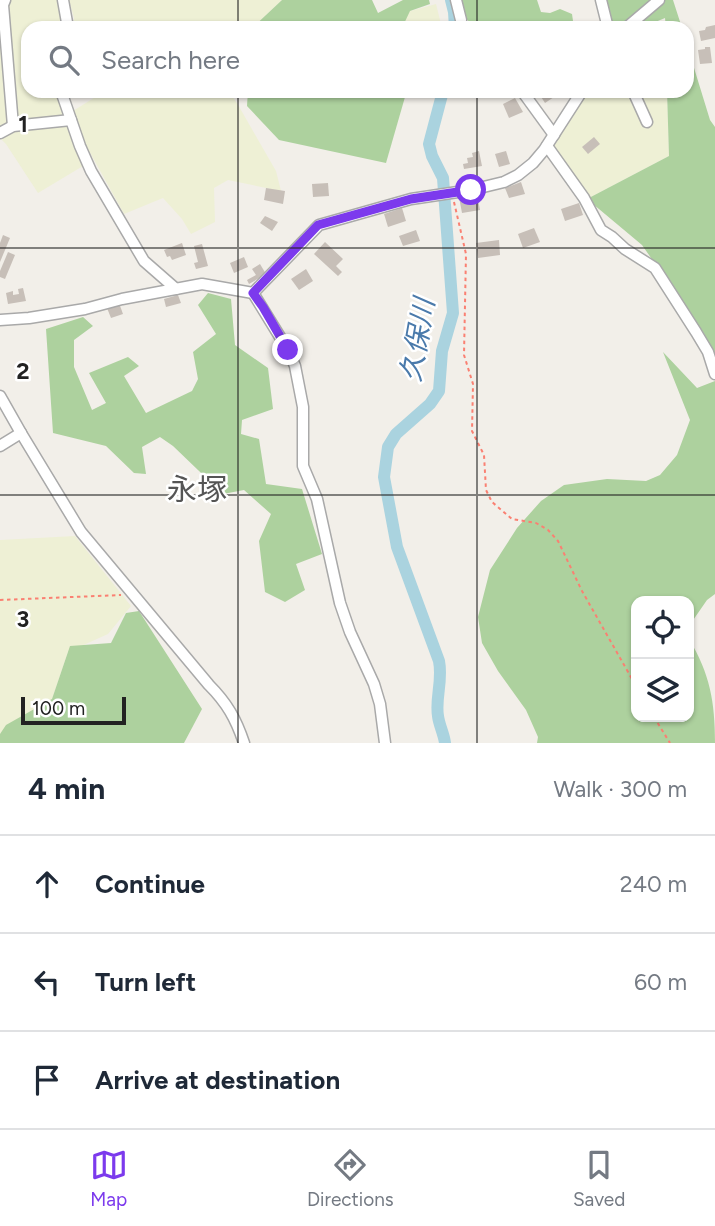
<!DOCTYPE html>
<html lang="en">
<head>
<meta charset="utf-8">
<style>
	body { margin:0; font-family:Figtree,"Noto Sans JP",sans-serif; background:#f2f2f3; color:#1f2937 }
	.controls { position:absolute; right:21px; bottom:21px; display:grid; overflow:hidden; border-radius:14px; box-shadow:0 2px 5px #0004 }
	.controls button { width:63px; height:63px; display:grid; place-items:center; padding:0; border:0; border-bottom:2px solid #e0e1e3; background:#fff; color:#1f2937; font:35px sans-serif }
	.scale { position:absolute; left:21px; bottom:18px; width:105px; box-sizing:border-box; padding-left:7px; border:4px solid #222; border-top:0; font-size:19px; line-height:24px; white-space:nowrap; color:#222; -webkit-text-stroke:5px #fff; paint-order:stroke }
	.stop { position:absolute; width:21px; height:21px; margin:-16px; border:5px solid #7c3aed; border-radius:50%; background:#fff }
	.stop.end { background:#7c3aed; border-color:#fff; box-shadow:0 2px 7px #0008 }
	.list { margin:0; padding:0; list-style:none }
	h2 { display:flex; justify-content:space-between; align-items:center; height:91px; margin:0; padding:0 28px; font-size:30px }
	h2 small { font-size:23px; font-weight:400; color:#747a83 }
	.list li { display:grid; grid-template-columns:46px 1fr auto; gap:21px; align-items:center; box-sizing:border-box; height:98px; padding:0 28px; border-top:2px solid #e0e1e3 }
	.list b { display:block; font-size:26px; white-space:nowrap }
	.list em { font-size:23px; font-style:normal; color:#747a83 }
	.icon { flex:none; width:38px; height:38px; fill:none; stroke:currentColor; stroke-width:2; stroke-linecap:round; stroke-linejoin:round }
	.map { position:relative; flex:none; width:715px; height:743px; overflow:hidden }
	.search { position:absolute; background:#fff; box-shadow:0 2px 5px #0004; left:21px; right:21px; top:21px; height:77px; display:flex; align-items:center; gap:18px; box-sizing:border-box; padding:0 24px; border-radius:21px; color:#747a83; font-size:26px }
	.sheet { height:385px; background:#fff }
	nav { display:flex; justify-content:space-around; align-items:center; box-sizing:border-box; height:98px; border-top:2px solid #e0e1e3; background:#fff; font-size:19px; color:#747a83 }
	nav a { display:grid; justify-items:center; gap:4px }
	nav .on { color:#7c3aed }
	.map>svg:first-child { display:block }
	.farmland { fill:#eef0d5 }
	.forest { fill:#add19e }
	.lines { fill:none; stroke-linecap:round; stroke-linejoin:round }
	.river { stroke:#aad3df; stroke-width:12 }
	.building { fill:#c7bfb8 }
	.minor-casing { stroke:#a9a9a9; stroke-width:13 }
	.path { stroke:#fa8072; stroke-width:2; stroke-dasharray:3.5 3.5; stroke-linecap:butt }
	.minor { stroke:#fff; stroke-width:10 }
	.route { stroke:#7c3aed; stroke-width:9 }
	.grid { fill:none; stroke:#222; stroke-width:2; stroke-opacity:0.55 }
	.labels { text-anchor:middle; stroke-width:5; stroke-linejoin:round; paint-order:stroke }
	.water-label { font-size:28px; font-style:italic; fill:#4a7aab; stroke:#fff }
	.quarter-label { font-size:30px; fill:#555; stroke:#fff }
	.grid-label { font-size:23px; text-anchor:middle; font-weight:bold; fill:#222; stroke:#fff; stroke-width:5; stroke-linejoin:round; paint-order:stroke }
</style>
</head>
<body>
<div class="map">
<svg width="715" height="743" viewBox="0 0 715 743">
	<rect width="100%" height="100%" fill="#f2efe9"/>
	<!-- farmland -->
	<g class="farmland">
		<path d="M0,0H58L62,28H28V91H58L83,166L38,193L6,144L0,138Z"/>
		<path d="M69,0H282L252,28H73L74,18Z"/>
		<path d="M436,4L442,28H401L407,12Z"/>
		<path d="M105,91H228L237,103L276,171L281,191L228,180L214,188L215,222L191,234L182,219L163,198L124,214L83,140L73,111Z"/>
		<path d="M580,91H667L669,156L589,198L548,144Z"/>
		<path d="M75,536L131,606L108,634L68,652L52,699L0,734V540Z"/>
	</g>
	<!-- forest -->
	<g class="forest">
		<path d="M282,0H372L378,13L403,0H429L430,4L410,11L402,28H252Z"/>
		<path d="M457,0H537L541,12L550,13L560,9L572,14L574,28H475L459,11Z"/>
		<path d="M606,0H673L682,28H666L665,18L641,28H614Z"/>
		<path d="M687,45L710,120L715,127V367L709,360L705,335L642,245L587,199L669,156L667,91H687Z"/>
		<path d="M248,91H404L405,97L386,163L279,140L247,106Z"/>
		<path d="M208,293L231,299L235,345L268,368L273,409L242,420L241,434L259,439L266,484L302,489L322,554L296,564L305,590L285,602L265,592L259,541L271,514L244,490L223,494L173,446L160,437L142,447L146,474L134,473L106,446L53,433L46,329L83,317L93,326L74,340V367L92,410L106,403L89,373L128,357L139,366L124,376L146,413L192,391L198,379L193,352L216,334L198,305Z"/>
		<path d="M663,352L697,388L715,381V594L707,600L689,626V601H636V717H689V639C710,674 715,702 715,743H537L538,737L526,710L498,671L482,643L478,617L490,570L517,528L541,501L564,485L607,479L646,481L660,475L677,455L690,420Z"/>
		<path d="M139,611L202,709L184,743H0V734L6,725L52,699L70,646L111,643L126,613Z"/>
	</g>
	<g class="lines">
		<!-- river -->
		<g class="river">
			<path d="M451,0L454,12L455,28"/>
			<path d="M443,91L429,144L432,156L443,178L453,313L442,351L439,391L430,404L396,434L388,447L384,477L397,547L439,661C443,681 435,698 438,716C439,725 444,734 445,743"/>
		</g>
	</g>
	<!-- building -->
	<g class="building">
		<path d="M715,25V38L701,41L699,31L705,30L706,27Z"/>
		<path d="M705,47H710L712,63L700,64L698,50L705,49Z"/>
		<path d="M540,91H559L560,93L545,103L538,92Z"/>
		<path d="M515,98L523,112L509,118L503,104Z"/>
		<path d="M594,137L600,144L588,154L582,147Z"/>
		<path d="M479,151L482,166L464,169L463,164L468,163L467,158L473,157L472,153Z"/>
		<path d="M506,151L510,164L499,167L495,154Z"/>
		<path d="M521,182L525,194L509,198L505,188Z"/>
		<path d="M328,183L329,196L313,197L312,184Z"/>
		<path d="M266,188L285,191L283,204L264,200Z"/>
		<path d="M477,194L480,210L462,213L459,197Z"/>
		<path d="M579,203L583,215L565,221L561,209Z"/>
		<path d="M402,208L406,221L388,227L384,214Z"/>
		<path d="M265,216L278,222L272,231L260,223Z"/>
		<path d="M534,228L540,242L523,248L518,234Z"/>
		<path d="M416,230L420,241L403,246L399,236Z"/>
		<path d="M3,235L10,238L0,262V243Z"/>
		<path d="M499,240L500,255L478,258L476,243Z"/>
		<path d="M325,242L343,259L336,266L342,272L338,276L314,254Z"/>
		<path d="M182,243L186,255L172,260L170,256L167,257L164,250Z"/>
		<path d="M202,244L208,266L196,269L194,263L198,262L194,246Z"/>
		<path d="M8,252L15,255L5,279L0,277V271Z"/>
		<path d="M244,257L248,267L234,273L230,263Z"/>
		<path d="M260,264L266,274L249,284L247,280L256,275L252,269Z"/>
		<path d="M306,269L313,281L299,290L291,279Z"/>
		<path d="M23,288L26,301L8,304L6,293L13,291V295L19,294L18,289Z"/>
		<path d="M178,295L181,303L166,307L164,299Z"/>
		<path d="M119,303L123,314L111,318L107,308Z"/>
	</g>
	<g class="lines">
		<!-- minor casing -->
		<g class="minor-casing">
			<g id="minor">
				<path d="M5,0L3,5L13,126"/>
				<path d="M63,0L68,28"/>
				<path d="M456,0L461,20"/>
				<path d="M601,0L608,28"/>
				<path d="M626,28L659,0"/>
				<path d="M61,91L80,146L91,171L144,261L176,289"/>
				<path d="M522,91L554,135"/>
				<path d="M633,91L647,122"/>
				<path d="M0,133L13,126L71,120"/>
				<path d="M547,146L584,198L601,230L612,237L625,249L655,268L696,332L708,352L715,374"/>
				<path d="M253,293L319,225L411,199L471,190L504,182L518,175L533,163L544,150L582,91"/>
				<path d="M0,320L29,318L85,309L122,299L202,284L253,293L288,350L295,366L303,407V466L317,499L340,603L350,632L374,684L380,704L385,743"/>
				<path d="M0,396L21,433L81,532L209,685C227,703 236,719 244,743"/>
				<path d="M0,446L21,433"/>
			</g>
		</g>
		<!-- path -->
		<g class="path">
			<path d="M454,202L466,254L464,355L473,384L472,431L484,455L486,490L492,502L512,519L536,523L548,530L558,541L582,591L636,686"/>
			<path d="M0,600L121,595"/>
			<path d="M654,717L670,743"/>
		</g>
		<!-- minor -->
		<use href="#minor" class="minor"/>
	</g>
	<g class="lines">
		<!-- route -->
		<path class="route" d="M288,350L263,307L253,293L318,225L411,199L471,190"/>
	</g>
	<!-- grid -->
	<path class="grid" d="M238,0V28M477,0V28M238,91V743M477,91V743M0,248H715M0,495H715"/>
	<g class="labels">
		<!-- water labels -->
		<g class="water-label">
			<text transform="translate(417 340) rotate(-80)" y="10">久保川</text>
		</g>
		<!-- quarter labels -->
		<g class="quarter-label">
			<text x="197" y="500">永塚</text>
		</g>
	</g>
	<g class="grid-label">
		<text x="23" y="132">1</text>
		<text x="23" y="379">2</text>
		<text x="23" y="627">3</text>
	</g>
</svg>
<div class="controls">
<button><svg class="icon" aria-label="locate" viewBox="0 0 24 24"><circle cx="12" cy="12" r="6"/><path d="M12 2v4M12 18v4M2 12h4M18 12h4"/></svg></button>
<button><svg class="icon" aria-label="layers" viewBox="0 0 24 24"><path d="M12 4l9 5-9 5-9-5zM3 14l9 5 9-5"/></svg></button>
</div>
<div class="scale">100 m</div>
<div class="stop" style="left:471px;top:190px"></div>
<div class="stop end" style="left:288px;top:350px"></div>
<div class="search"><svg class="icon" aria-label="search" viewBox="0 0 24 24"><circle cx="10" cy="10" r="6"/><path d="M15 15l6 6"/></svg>Search here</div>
</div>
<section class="sheet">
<h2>4 min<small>Walk · 300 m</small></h2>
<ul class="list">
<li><svg class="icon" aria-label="ahead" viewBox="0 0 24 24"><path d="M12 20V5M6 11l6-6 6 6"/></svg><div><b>Continue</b></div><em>240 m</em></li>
<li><svg class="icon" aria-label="left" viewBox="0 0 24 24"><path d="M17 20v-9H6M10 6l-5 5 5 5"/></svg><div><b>Turn left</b></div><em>60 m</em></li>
<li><svg class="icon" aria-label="arrive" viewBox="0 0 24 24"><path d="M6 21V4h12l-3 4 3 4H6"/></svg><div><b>Arrive at destination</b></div></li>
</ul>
</section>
<nav>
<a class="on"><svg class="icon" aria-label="map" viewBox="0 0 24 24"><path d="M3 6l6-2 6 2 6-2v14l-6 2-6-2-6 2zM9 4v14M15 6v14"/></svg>Map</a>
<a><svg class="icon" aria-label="directions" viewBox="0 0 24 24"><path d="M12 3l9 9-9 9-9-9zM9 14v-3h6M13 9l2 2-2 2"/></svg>Directions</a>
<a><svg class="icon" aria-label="saved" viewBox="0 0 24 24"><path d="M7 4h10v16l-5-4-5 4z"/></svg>Saved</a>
</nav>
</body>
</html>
